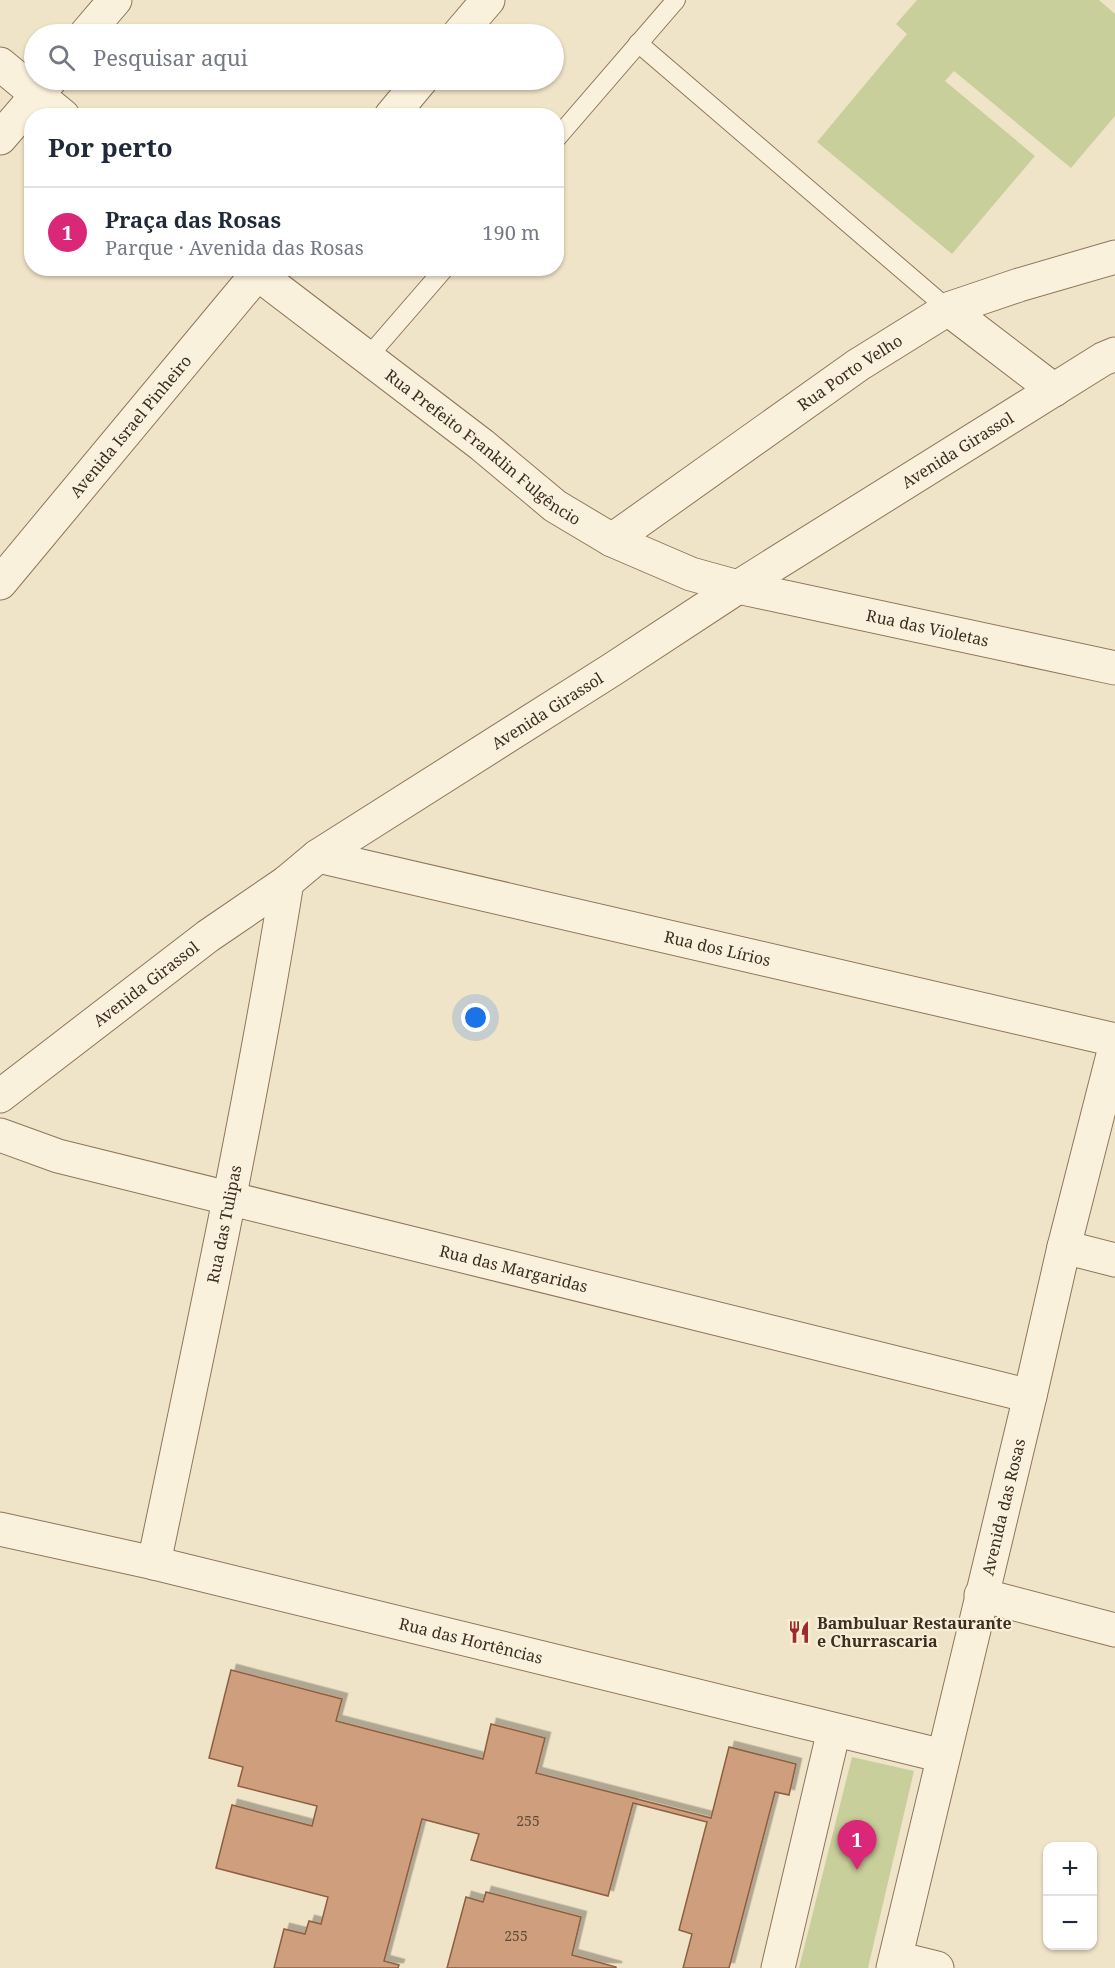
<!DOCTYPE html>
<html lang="pt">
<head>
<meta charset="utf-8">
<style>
	body { margin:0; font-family:"Noto Serif",serif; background:#f2f2f3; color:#1f2937 }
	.controls { position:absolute; right:18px; bottom:18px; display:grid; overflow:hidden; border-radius:12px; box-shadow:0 2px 4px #0004 }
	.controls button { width:54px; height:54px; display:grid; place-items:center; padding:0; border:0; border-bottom:2px solid #e0e1e3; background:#fff; color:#1f2937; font:30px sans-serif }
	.you { position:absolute; left:476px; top:1018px; width:21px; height:21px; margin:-15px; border:4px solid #fff; border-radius:50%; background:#1a73e8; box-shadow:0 0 0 9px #1a73e833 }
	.badge { display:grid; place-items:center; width:39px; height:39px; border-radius:50%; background:#db2777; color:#fff; font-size:20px; font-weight:700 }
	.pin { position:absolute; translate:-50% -50px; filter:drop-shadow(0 2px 3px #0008) }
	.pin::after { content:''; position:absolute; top:32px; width:21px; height:18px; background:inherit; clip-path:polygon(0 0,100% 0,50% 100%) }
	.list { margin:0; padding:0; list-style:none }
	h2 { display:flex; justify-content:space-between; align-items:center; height:78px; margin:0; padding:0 24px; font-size:26px }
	h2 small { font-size:20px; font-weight:400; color:#747a83 }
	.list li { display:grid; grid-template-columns:39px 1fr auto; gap:18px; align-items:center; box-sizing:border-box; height:90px; padding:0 24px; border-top:2px solid #e0e1e3 }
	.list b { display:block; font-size:22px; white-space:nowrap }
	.list p { margin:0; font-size:20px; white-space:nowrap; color:#747a83 }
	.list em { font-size:20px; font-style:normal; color:#747a83 }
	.icon { flex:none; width:33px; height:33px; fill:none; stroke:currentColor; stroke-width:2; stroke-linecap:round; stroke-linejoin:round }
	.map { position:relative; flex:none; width:1115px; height:1968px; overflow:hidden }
	.search { position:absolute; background:#fff; box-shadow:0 2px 4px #0004; left:24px; top:24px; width:540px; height:66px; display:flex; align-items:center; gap:15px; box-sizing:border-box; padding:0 21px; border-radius:33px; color:#747a83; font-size:22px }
	.panel { position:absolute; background:#fff; box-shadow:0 2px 4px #0004; left:24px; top:108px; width:540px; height:168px; border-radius:24px }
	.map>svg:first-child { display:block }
	.green { fill:#c9cf9b }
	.building { fill:#cf9f7d; stroke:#8d5f41; stroke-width:1.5; filter:url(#shadow) }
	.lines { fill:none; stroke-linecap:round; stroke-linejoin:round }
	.service-casing { stroke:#8d765c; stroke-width:20 }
	.minor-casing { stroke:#8d765c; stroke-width:35 }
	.service { stroke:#faf1dc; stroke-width:18 }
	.minor { stroke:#faf1dc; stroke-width:33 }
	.labels { text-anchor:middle; stroke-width:4.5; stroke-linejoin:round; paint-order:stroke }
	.number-label { font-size:14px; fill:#624a37 }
	.street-label { font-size:16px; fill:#3d2e20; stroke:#f7eed8 }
	.poi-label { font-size:16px; font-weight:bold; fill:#3d2e20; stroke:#f7eed8; text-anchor:start }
</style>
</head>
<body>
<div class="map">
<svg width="1115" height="1968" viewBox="0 0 1115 1968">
	<defs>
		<filter id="shadow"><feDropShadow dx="5.5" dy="-5.5" stdDeviation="0" flood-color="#0004"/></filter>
	</defs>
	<rect width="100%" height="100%" fill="#f0e4c8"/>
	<!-- green -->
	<g class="green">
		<path d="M917,0H1099L1115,14V116L1071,168L954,71L945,81L1035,156L952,254L817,142L907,34L896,24Z"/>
		<path d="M852,1757L914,1771L868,1968H799Z"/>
	</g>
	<!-- building -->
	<g class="building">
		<path d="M231,1670L342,1699L336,1721L483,1759L491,1724L545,1738L536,1773L711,1818L729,1747L796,1764L789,1795L775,1792L729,1968H683L692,1934L679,1930L707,1822L633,1803L608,1896L471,1860L479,1834L422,1819L384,1961L399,1965L398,1968H274L284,1929L305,1934L309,1921L321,1924L328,1897L216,1868L232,1805L312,1826L317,1806L238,1786L243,1767L209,1758Z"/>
		<path d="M486,1892L581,1917L572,1955L616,1967V1968H447L466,1897L483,1902Z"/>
	</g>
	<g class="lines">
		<!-- service casing -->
		<g class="service-casing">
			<g id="service">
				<path d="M638,43L948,309"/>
				<path d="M556,139L676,0"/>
				<path d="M367,358L445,268"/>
			</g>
		</g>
		<!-- minor casing -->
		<g class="minor-casing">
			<g id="minor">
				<path d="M86,34L115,0"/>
				<path d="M459,34L488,0"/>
				<path d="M0,64L63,116"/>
				<path d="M391,116L421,80"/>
				<path d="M0,138L50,80"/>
				<path id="s1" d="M250,268L482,445L555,506L612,540L691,574L738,587L1115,668"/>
				<path d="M948,309L1054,390"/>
				<path id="s2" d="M612,540L858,365L948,309L1019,285L1115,257"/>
				<path id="s3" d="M0,583L262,268"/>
				<path id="s4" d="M318,856L1115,1040"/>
				<path id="s5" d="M0,1096L208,936L287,882L318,856L613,669L738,587L1103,359L1115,354"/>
				<path id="s6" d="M0,1135L58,1156L1030,1396"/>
				<path d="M1064,1247L1115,1260"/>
				<path id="s7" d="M0,1529L154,1563L943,1756"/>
				<path id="s8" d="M154,1563C201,1337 250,1111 287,882"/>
				<path d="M981,1595L1115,1630"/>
				<path d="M896,1958L937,1968"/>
				<path d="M778,1968L834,1730"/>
				<path id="s9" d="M893,1968L1030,1396L1064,1247L1115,1047"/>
			</g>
		</g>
		<!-- service -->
		<use href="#service" class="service"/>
		<!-- minor -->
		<use href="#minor" class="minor"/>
	</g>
	<!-- icons -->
	<defs>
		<g id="restaurant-bare" transform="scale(1.8)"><path d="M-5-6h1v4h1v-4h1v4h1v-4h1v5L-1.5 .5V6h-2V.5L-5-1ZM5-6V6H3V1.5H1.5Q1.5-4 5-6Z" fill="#9e2a2b" stroke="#f7eed8" stroke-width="2.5" paint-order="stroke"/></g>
	</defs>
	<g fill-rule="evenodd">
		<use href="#restaurant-bare" x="799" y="1632"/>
	</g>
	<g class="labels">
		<!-- number labels -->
		<g class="number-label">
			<text x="528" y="1826">255</text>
			<text x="516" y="1941">255</text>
		</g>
		<!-- street labels -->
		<g class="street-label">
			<text dy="6" stroke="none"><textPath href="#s2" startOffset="291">Rua Porto Velho</textPath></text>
			<text dy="6" stroke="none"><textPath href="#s3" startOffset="204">Avenida Israel Pinheiro</textPath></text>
			<text dy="6" stroke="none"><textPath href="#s1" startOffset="294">Rua Prefeito Franklin Fulgêncio</textPath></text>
			<text dy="6" stroke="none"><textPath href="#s5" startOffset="1156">Avenida Girassol</textPath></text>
			<text dy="6" stroke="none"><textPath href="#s1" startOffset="782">Rua das Violetas</textPath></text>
			<text dy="6" stroke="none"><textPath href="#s5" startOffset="670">Avenida Girassol</textPath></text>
			<text dy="6" stroke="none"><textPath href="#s4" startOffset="410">Rua dos Lírios</textPath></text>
			<text dy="6" stroke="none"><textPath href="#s5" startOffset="184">Avenida Girassol</textPath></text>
			<text dy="6" stroke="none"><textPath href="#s8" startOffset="346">Rua das Tulipas</textPath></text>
			<text dy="6" stroke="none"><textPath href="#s6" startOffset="531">Rua das Margaridas</textPath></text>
			<text dy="6" stroke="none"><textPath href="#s9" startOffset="474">Avenida das Rosas</textPath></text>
			<text dy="6" stroke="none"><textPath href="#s7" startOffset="484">Rua das Hortências</textPath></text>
		</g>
		<!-- poi labels -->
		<g class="poi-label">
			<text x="817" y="1629">Bambuluar Restaurante<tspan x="817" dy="18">e Churrascaria</tspan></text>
		</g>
	</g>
</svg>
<div class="controls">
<button>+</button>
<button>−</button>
</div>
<div class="you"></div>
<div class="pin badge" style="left:857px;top:1870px">1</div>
<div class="search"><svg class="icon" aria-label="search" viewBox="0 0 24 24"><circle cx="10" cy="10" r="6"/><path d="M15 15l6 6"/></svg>Pesquisar aqui</div>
<section class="panel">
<h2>Por perto<small></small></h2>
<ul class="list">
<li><span class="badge">1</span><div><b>Praça das Rosas</b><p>Parque · Avenida das Rosas</p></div><em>190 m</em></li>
</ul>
</section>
</div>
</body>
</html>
